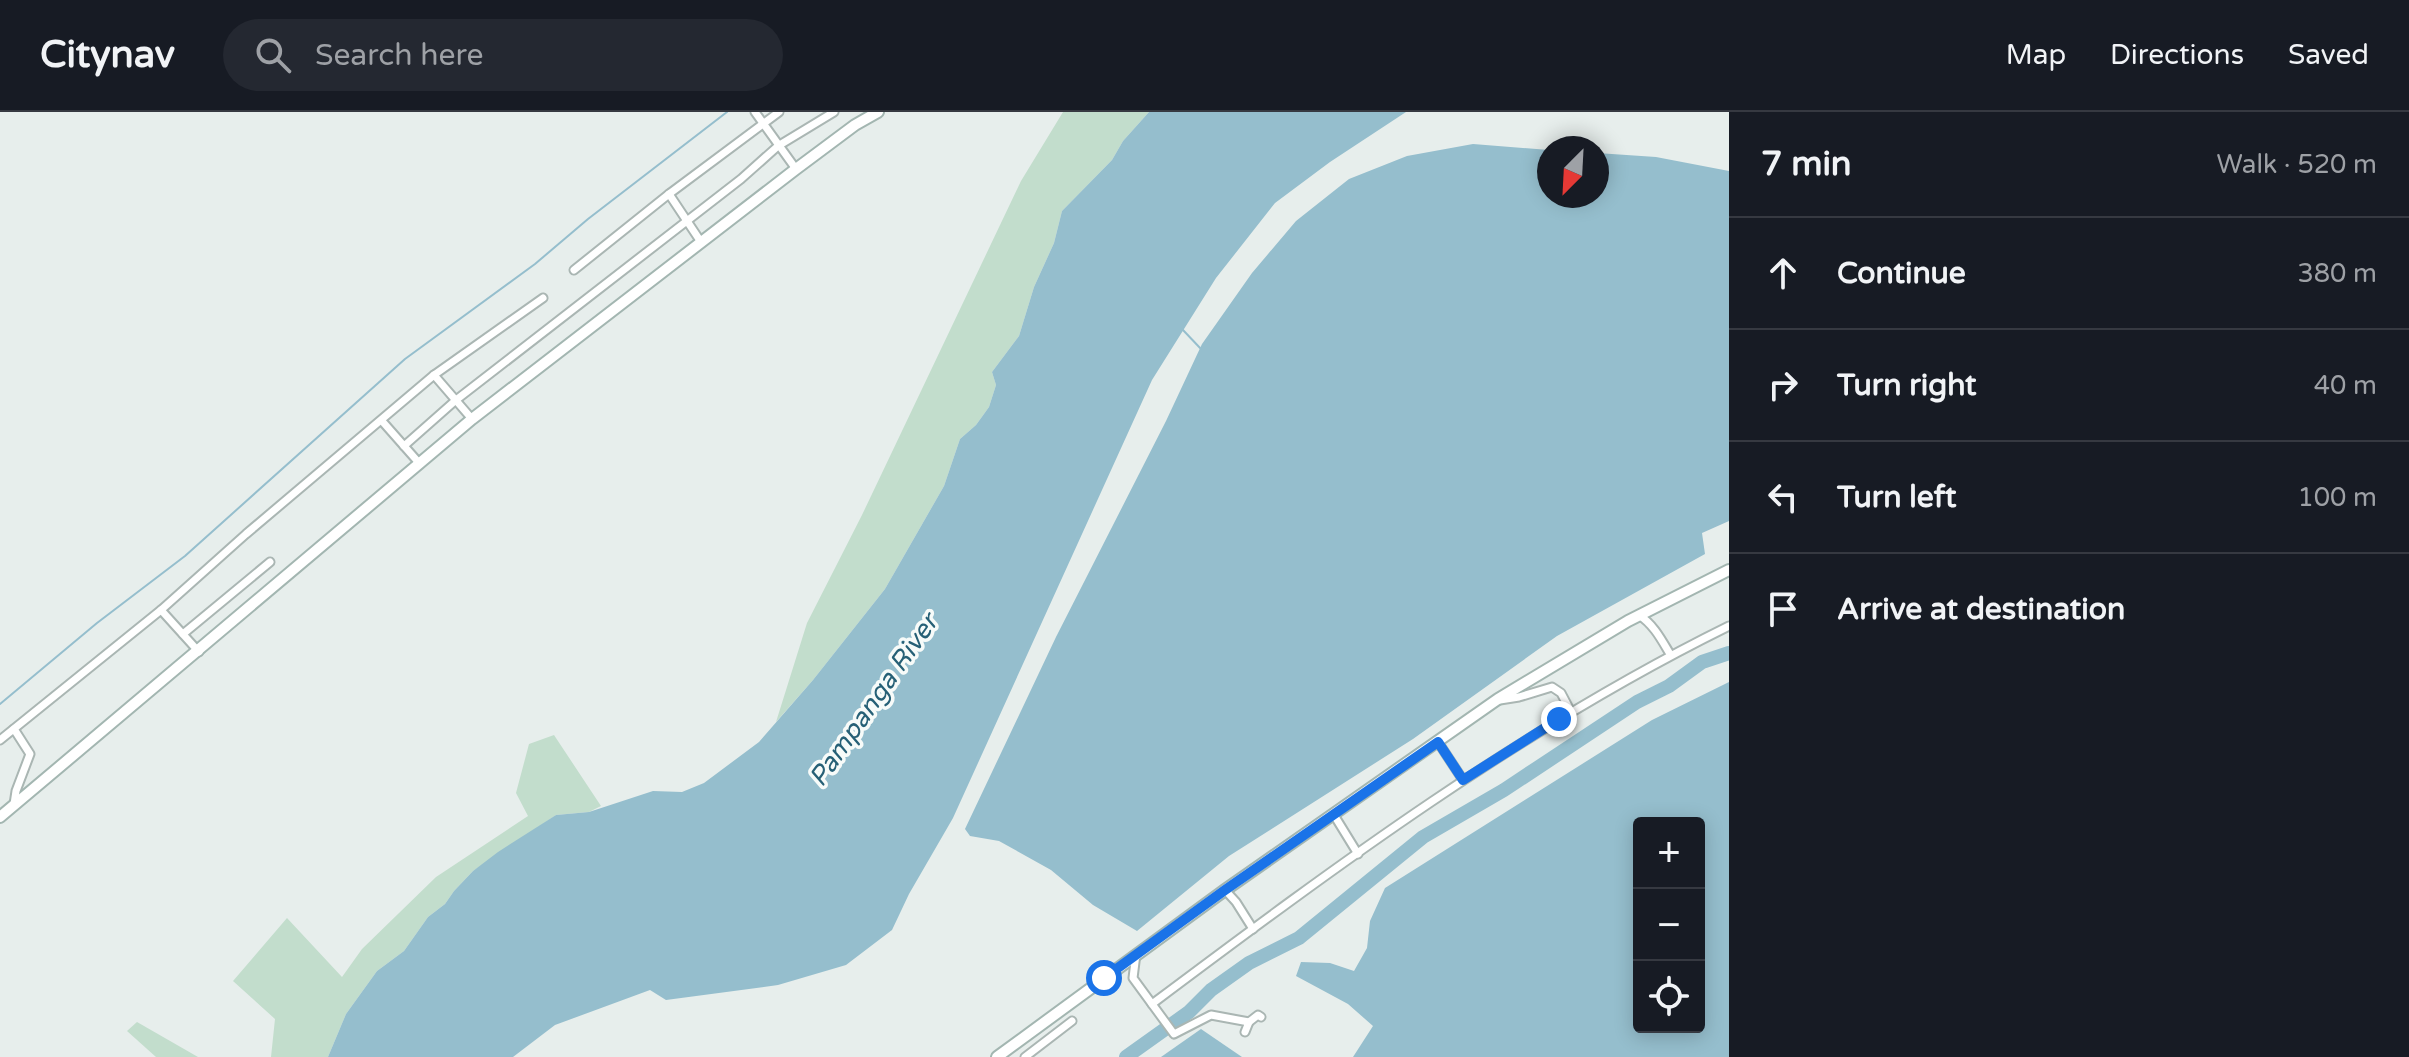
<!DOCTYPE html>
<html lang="en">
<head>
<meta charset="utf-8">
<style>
	body { margin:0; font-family:"Varela Round",sans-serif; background:#242831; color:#f1f3f6 }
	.controls { position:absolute; right:24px; bottom:24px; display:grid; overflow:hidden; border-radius:8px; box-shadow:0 4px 20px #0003 }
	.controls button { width:72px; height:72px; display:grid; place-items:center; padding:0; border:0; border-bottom:2px solid #363941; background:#171b24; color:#f1f3f6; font:40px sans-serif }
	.compass { position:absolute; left:1537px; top:24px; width:72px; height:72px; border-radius:50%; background:#171b24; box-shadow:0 4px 20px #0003; rotate:204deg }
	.stop { position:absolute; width:24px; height:24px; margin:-18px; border:6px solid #1a73e8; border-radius:50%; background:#fff }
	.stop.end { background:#1a73e8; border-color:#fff; box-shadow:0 2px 8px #0008 }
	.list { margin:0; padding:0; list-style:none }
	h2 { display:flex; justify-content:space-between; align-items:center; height:104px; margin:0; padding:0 32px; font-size:34px }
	h2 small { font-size:26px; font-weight:400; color:#9ea1a6 }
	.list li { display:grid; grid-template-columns:52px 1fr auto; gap:24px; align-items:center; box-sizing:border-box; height:112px; padding:0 32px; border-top:2px solid #363941 }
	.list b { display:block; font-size:30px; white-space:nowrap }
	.list em { font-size:26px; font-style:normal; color:#9ea1a6 }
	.icon { flex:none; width:44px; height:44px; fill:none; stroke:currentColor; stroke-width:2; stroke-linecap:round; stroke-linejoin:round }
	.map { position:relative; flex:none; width:1729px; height:945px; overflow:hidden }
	header { display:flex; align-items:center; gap:48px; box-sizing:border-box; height:112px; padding:0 40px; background:#171b24; border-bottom:2px solid #363941 }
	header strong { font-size:38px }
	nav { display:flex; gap:44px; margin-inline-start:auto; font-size:28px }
	.search { width:560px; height:72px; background:#242831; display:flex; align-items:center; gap:20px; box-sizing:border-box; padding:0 28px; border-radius:44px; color:#9ea1a6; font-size:30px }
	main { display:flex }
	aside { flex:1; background:#171b24 }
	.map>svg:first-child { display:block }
	.green { fill:#c2ddcc }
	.water { fill:#95becd; fill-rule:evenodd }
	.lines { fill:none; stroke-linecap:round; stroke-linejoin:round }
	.stream { stroke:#95becd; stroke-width:2 }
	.river { stroke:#95becd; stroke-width:14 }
	.street-casing { stroke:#aab6b3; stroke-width:11 }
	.secondary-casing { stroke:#a3b6b1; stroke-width:14 }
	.street { stroke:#fff; stroke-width:7 }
	.secondary { stroke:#fff; stroke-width:10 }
	.route { stroke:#1a73e8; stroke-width:10 }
	.labels { text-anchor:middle; stroke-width:7; stroke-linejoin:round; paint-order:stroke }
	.water-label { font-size:26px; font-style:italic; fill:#266076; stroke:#f7fbf9 }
</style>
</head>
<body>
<header>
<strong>Citynav</strong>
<div class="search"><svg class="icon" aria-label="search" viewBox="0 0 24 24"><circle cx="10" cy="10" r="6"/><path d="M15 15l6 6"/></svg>Search here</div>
<nav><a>Map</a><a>Directions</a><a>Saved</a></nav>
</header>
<main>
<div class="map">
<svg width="1729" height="945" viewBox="0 0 1729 945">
	<rect width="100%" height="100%" fill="#e7eeec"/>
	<!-- green -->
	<g class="green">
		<path d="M1063,0H1149L1123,29L1112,48L1062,99L1054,131L1034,175L1019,224L992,260L996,273L989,295L976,313L960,327L944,374L885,477L813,568L776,610L807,511L862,403L1021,69Z"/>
		<path d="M554,623L601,694L589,700L556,703L473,759L454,779L445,792L428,805L404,839L377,859L346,902L328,945H271L275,907L233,869L287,806L342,865L362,837L436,765L528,704L516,681L529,632Z"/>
		<path d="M137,910L198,945H156L127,919Z"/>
	</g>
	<!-- water -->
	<g class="water">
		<path d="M1149,0H1406L1330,50L1275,91L1216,166L1152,268L953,706L909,782L892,818L846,853L778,873L666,888L650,878L555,913L513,945H328L346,902L377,859L404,839L428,805L445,792L454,779L473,759L498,740L556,703L589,700L653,679L682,680L704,671L759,630L813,568L885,477L944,374L960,327L976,313L989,295L996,273L992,260L1019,224L1034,175L1054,131L1062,99L1112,48L1123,29Z"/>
		<path d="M1473,32L1549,38V84H1597V41L1656,45L1729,59V409L1702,421L1705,442L1557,524L1413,627L1229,744L1137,819L1093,793L1051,758L999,729L970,724L965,717L1056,525L1166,309L1202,232L1252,161L1296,109L1349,67L1407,44Z"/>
		<path d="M1729,570V945H1353L1373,914L1348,892L1296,864L1301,850L1330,851L1354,859L1367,836L1370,809L1385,776L1652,608ZM1699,711V915H1639V711Z"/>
		<path d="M1201,917L1242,945H1161Z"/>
	</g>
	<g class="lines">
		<!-- stream -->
		<g class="stream">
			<path d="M1183,218L1201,237"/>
			<path d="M0,592L97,511L185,444L405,247L535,152L588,107L727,0"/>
		</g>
		<!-- river -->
		<path class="river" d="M1126,945L1189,900L1211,878L1249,851L1299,826L1423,725L1504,678L1637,590L1669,574L1702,550L1729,541"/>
		<!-- street casing -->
		<g class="street-casing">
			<g id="street">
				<path d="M755,0L796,57"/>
				<path d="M669,82L701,130"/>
				<path d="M574,158L669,82L779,0"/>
				<path d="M434,263L472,307"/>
				<path d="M382,309L420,352"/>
				<path d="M404,334L456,288L741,67L778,34L834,0"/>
				<path d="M161,498L199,540"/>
				<path d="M1639,503C1654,513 1661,527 1670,542"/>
				<path d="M183,522L270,450"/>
				<path d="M1500,588L1519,585L1552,575L1561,581L1571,600"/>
				<path d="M0,628L161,498L246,422L434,263L543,186"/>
				<path d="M1438,630L1463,668"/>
				<path d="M14,692L16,679L30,642L14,617"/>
				<path d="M1334,703L1358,742"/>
				<path d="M1225,778L1236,790L1253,817"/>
				<path d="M1136,842L1133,866L1174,922L1211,903L1249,910L1245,920"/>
				<path d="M1152,892C1336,754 1522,616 1729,514"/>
				<path d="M1249,910L1258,903L1261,905"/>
				<path d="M1025,945L1072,909"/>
			</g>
		</g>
		<!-- secondary casing -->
		<g class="secondary-casing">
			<g id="secondary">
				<path d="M0,705L472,307L796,57L855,13L878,0"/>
				<path d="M997,945L1225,778L1498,587L1628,509L1729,458"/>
			</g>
		</g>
		<!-- street -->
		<use href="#street" class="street"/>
		<!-- secondary -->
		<use href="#secondary" class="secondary"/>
	</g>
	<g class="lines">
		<!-- route -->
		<path class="route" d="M1104,866L1225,778L1438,630L1463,668L1559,607"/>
	</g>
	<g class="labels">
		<!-- water labels -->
		<g class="water-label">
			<text transform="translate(873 588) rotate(-55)" y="9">Pampanga River</text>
		</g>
	</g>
</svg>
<div class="controls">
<button>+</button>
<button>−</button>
<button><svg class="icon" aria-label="locate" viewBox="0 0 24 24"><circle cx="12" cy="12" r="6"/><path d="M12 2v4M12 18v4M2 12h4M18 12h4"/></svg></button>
</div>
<svg class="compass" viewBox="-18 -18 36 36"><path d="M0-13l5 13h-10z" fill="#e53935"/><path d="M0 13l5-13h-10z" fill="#9ea1a6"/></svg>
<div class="stop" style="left:1104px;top:866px"></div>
<div class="stop end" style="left:1559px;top:607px"></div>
</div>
<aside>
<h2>7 min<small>Walk · 520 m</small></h2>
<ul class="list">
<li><svg class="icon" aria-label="ahead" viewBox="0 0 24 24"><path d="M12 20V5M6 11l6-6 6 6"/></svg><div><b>Continue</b></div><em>380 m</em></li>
<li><svg class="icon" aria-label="right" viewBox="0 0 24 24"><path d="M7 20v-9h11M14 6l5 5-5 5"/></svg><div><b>Turn right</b></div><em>40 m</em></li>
<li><svg class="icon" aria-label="left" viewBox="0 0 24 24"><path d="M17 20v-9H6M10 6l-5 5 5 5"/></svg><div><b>Turn left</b></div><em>100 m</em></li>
<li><svg class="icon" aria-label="arrive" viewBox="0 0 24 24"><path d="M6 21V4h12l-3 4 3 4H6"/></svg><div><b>Arrive at destination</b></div></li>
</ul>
</aside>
</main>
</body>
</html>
